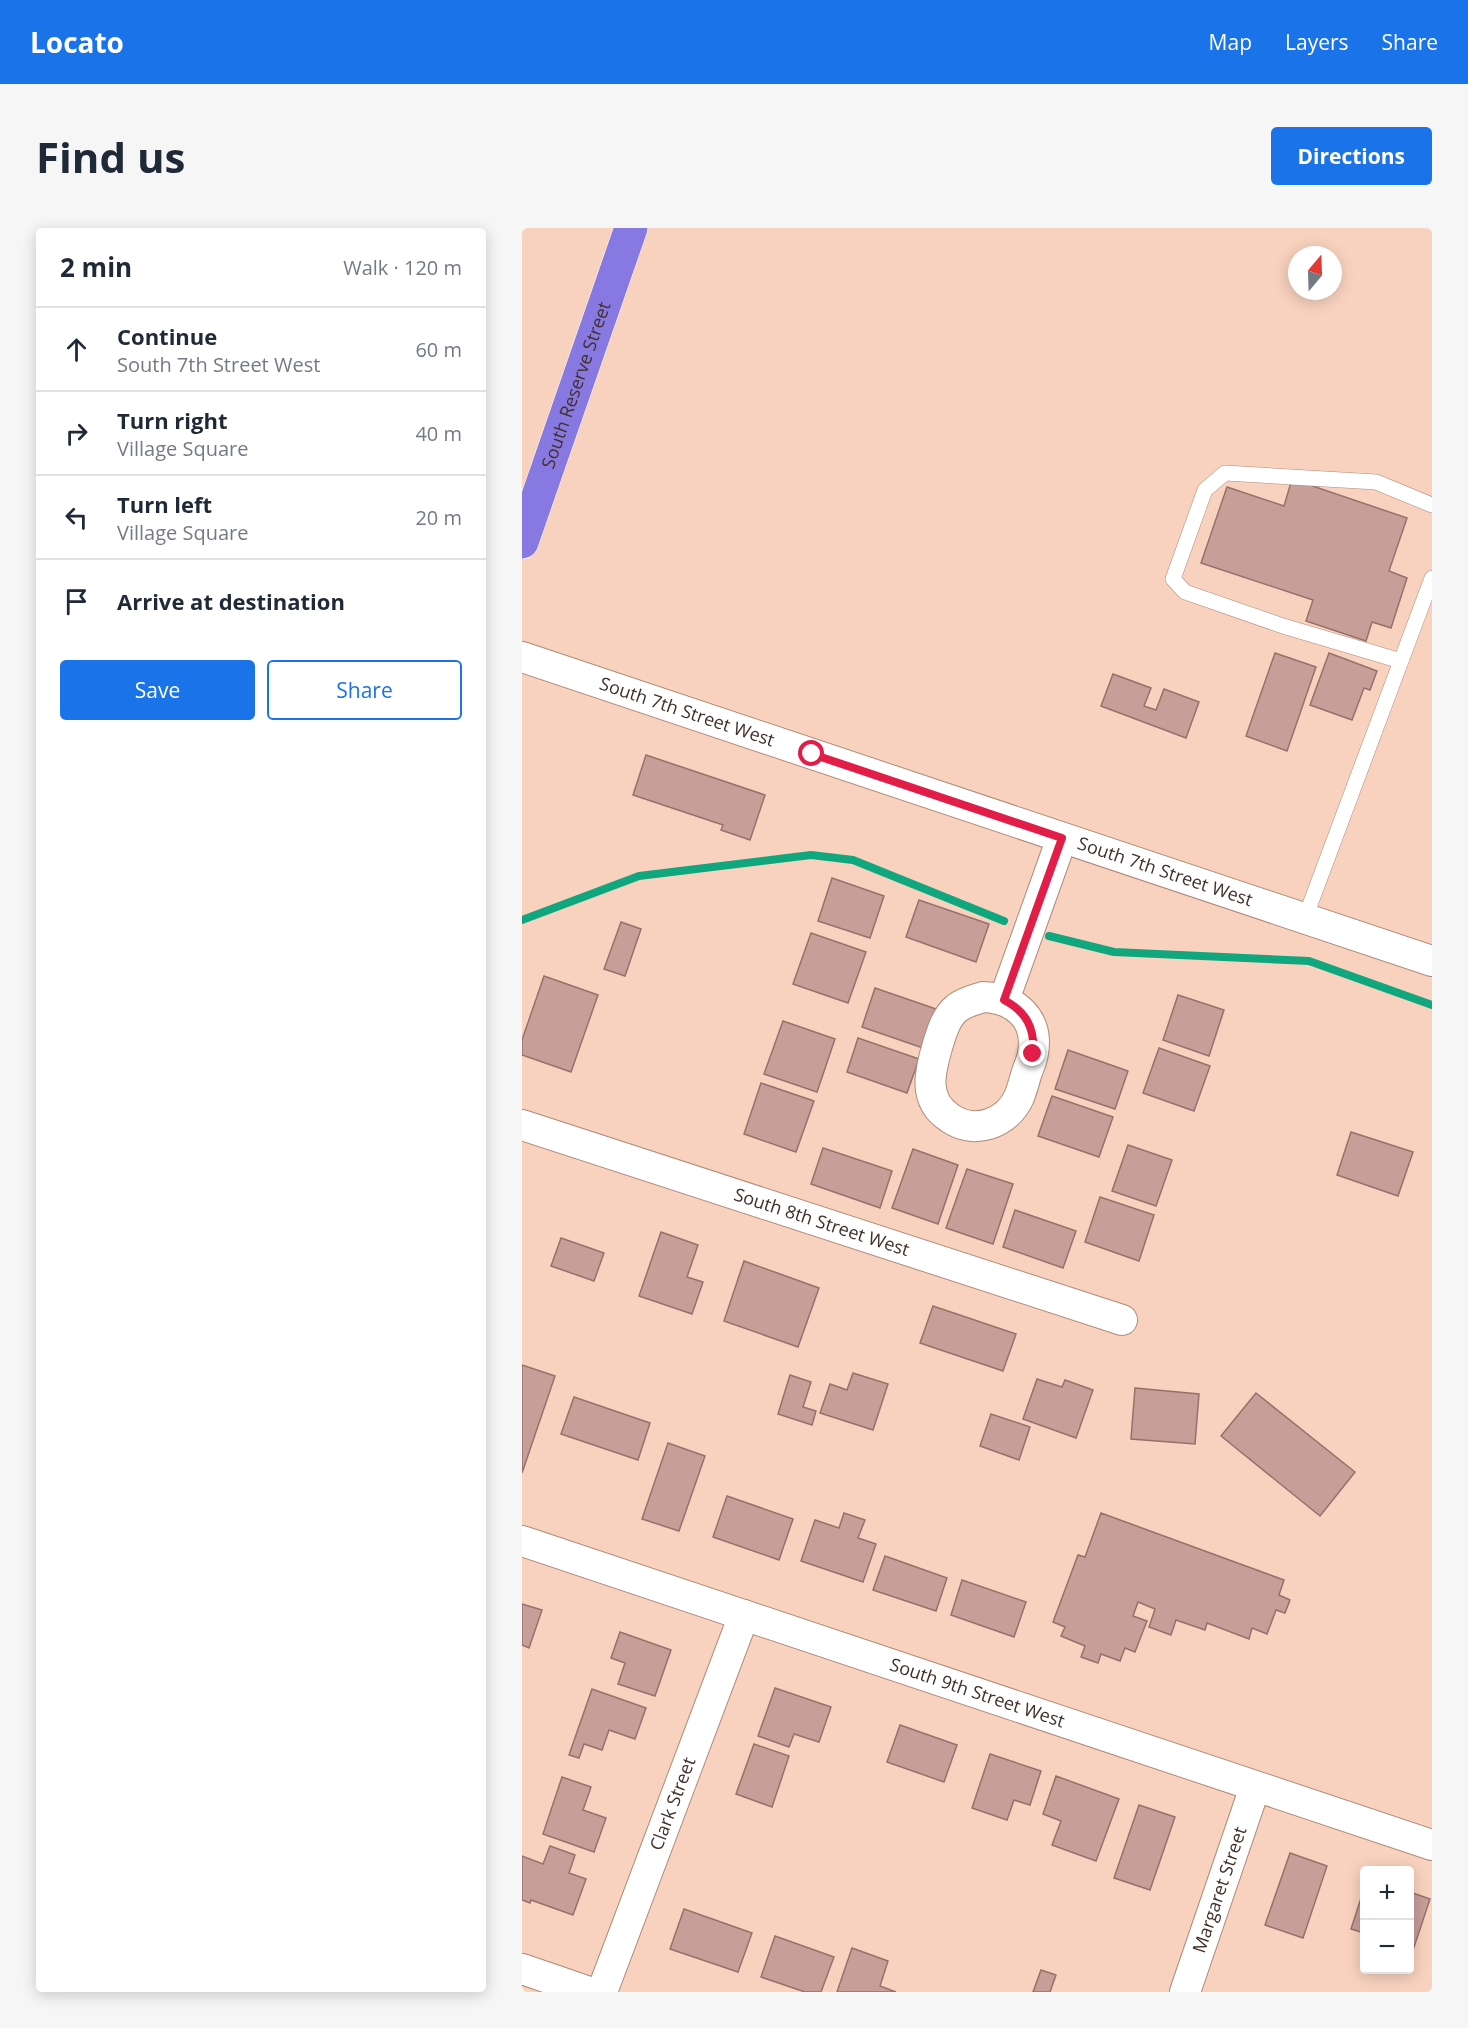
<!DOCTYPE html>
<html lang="en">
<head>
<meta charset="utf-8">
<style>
	body { margin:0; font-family:"Open Sans",sans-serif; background:#f6f6f7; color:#1f2937 }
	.controls { position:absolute; right:18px; bottom:18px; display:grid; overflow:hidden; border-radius:6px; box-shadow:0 3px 15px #0003 }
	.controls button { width:54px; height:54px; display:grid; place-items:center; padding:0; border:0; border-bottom:2px solid #e0e1e3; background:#fff; color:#1f2937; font:30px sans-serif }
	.compass { position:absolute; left:766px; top:18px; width:54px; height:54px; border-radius:50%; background:#fff; box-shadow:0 3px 15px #0003; rotate:19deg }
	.stop { position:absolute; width:18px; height:18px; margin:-14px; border:4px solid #e11d48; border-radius:50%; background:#fff }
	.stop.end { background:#e11d48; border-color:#fff; box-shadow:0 2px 6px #0008 }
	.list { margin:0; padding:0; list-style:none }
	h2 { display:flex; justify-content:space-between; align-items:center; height:78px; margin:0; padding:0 24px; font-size:26px }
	h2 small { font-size:20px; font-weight:400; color:#747a83 }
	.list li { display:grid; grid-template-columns:39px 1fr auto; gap:18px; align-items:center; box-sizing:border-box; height:84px; padding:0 24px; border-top:2px solid #e0e1e3 }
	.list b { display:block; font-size:22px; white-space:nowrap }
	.list p { margin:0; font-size:20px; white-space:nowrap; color:#747a83 }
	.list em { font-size:20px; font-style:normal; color:#747a83 }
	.actions { display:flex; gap:12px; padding:18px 24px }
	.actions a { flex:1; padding:14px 0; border:2px solid #1a73e8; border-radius:6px; text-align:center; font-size:21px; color:#1a73e8 }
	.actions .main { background:#1a73e8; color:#fff }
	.icon { flex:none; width:33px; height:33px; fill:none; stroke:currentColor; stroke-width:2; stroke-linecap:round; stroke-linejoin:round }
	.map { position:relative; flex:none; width:910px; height:1764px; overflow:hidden; border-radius:6px }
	header { display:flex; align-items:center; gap:36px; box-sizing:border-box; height:84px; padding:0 30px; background:#1a73e8; color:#fff }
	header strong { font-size:28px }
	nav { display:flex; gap:33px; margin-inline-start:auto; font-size:21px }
	.intro { display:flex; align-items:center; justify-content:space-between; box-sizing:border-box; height:144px; padding:0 36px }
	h1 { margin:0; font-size:42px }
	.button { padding:15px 27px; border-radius:6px; background:#1a73e8; color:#fff; font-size:21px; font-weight:700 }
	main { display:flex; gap:36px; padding:0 36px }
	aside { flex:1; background:#fff; border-radius:6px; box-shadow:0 3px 15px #0003 }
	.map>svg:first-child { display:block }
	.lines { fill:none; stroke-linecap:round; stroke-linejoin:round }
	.stream { stroke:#11a77e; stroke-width:8 }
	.building { fill:#c89e98; stroke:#98706b; stroke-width:1.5 }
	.lane-casing { stroke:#af8b7a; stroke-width:16 }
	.street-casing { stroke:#af8b7a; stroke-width:32 }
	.highway-casing { stroke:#fff; stroke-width:34 }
	.lane { stroke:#fff; stroke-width:15 }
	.street { stroke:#fff; stroke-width:30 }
	.highway { stroke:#8778e2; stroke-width:33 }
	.route { stroke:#e11d48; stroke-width:8 }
	.labels { text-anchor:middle; stroke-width:4.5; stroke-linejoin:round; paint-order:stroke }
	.street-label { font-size:18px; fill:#403029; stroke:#fbe3d7 }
</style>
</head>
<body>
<header>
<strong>Locato</strong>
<nav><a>Map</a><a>Layers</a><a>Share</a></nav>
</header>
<div class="intro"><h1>Find us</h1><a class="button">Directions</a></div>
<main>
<aside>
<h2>2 min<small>Walk · 120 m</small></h2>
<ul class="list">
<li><svg class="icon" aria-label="ahead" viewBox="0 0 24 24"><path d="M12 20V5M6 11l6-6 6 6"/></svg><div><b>Continue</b><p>South 7th Street West</p></div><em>60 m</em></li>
<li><svg class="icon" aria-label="right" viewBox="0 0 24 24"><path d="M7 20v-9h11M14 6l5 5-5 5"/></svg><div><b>Turn right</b><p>Village Square</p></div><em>40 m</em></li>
<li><svg class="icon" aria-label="left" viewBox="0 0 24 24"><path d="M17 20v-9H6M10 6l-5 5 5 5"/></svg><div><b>Turn left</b><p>Village Square</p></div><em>20 m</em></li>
<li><svg class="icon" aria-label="arrive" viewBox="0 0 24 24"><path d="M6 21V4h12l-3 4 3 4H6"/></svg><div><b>Arrive at destination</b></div></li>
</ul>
<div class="actions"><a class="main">Save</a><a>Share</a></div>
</aside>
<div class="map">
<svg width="910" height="1764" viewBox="0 0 910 1764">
	<rect width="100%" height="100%" fill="#f9d2bf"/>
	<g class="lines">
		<!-- stream -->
		<g class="stream">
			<path d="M0,692L117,648L289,627L331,632L482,693"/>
			<path d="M527,708L592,724L787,733L910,777"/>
		</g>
	</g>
	<!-- building -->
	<g class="building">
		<path d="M770,251L885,290L867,343L885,350L869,400L850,394L844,413L784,393L791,372L679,335L705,259L762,278Z"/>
		<path d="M753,425L794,439L765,523L724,508Z"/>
		<path d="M807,425L855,443L848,462L842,460L830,492L788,477Z"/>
		<path d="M591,446L629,460L622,478L634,482L642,461L677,474L664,510L579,478Z"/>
		<path d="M124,527L243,567L228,612L199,602L201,597L111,567Z"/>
		<path d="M310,650L362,668L348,710L296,693Z"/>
		<path d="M397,672L467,696L454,734L384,709Z"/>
		<path d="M99,694L119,701L103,748L82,741Z"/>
		<path d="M289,705L344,724L326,775L271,756Z"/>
		<path d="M22,748L76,767L49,844L0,827V812Z"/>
		<path d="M353,760L414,781L401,820L340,799Z"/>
		<path d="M656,767L702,782L687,828L641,812Z"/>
		<path d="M261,793L313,811L295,864L242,846Z"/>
		<path d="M336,810L397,831L385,865L325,844Z"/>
		<path d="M637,820L688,838L672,883L621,865Z"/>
		<path d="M546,822L606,843L593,881L533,861Z"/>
		<path d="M239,855L292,873L274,924L222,906Z"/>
		<path d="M530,868L591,889L577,929L516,908Z"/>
		<path d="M829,904L891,924L876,968L815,947Z"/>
		<path d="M606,917L650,932L634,978L590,963Z"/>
		<path d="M301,920L370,943L358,980L289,956Z"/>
		<path d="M391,921L436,937L416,996L370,980Z"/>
		<path d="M445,941L491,956L471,1016L424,1000Z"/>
		<path d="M578,969L632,987L617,1033L563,1014Z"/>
		<path d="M493,982L554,1003L541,1040L481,1019Z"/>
		<path d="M139,1004L176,1017L165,1049L181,1054L170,1086L117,1068Z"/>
		<path d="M39,1010L82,1025L72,1053L29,1038Z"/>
		<path d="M222,1033L297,1060L276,1119L202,1093Z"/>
		<path d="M411,1078L494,1106L481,1143L398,1115Z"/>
		<path d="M0,1137L33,1148L0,1245Z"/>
		<path d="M331,1145L366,1156L351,1202L298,1185L308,1156L325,1162Z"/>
		<path d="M268,1147L289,1154L281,1179L294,1183L290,1197L256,1186Z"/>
		<path d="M515,1151L540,1159L543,1152L571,1162L554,1210L501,1191Z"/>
		<path d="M613,1160L677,1166L673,1216L609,1211Z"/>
		<path d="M734,1165L833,1244L798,1288L699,1208Z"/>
		<path d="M52,1169L128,1195L116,1232L39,1206Z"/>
		<path d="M469,1186L508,1199L497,1232L458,1218Z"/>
		<path d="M146,1215L183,1228L157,1303L120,1291Z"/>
		<path d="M205,1268L271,1291L257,1332L191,1309Z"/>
		<path d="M322,1285L343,1292L336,1310L354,1316L341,1354L279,1333L293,1292L317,1300Z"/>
		<path d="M579,1285L762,1352L757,1367L768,1372L763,1385L754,1382L745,1406L730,1400L727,1411L685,1395L683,1402L654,1392L649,1407L627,1399L633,1381L616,1374L611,1388L625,1393L613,1424L603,1420L598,1433L579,1426L576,1435L559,1429L563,1418L539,1408L543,1399L531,1394L556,1327L563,1329Z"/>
		<path d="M363,1328L425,1350L414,1383L351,1362Z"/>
		<path d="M440,1352L504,1374L492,1409L429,1387Z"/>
		<path d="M0,1376L20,1382L7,1420L0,1417Z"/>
		<path d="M98,1404L149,1422L133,1468L96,1456L103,1435L89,1430Z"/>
		<path d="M253,1460L309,1479L297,1514L272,1506L267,1519L236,1508Z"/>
		<path d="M70,1461L124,1480L113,1511L87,1502L80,1522L62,1516L57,1530L47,1527Z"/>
		<path d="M378,1497L435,1517L422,1554L365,1534Z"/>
		<path d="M232,1516L267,1528L250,1579L214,1566Z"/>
		<path d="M468,1526L519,1543L508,1577L492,1572L485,1592L450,1580Z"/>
		<path d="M534,1548L597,1571L574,1633L530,1617L539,1593L521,1586Z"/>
		<path d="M40,1549L69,1559L61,1582L84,1590L72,1624L21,1606Z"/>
		<path d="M617,1577L653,1589L628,1662L592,1650Z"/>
		<path d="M28,1618L53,1627L47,1645L64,1651L51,1687L9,1672L8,1675L0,1672V1628L21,1636Z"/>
		<path d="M768,1625L805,1638L781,1710L743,1697Z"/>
		<path d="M842,1661V1705L829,1701Z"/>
		<path d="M888,1664L908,1671L891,1722L888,1721Z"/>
		<path d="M162,1681L230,1705L216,1744L148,1721Z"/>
		<path d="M253,1708L312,1729L299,1764H283L239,1749Z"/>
		<path d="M330,1720L366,1733L358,1758L374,1764H315Z"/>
		<path d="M519,1742L534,1747L528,1764H511Z"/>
	</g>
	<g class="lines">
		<!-- lane casing -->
		<g class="lane-casing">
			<g id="lane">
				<path d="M879,433L761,398L663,364L651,351L683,262L703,245L854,254L910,277"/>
				<path d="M783,690L910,350"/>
			</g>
		</g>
		<!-- street casing -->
		<g class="street-casing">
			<g id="street">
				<path id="s1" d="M0,429L910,733"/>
				<path d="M461,769C493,770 517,791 511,825C510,833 506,840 504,847C502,854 500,862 497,869C485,896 452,907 428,890C400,872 408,843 416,816C420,803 424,789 435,780C443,774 452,772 461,769Z"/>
				<path d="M482,772L540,610"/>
				<path id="s2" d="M0,897L600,1092"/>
				<path id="s3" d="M0,1313L910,1617"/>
				<path d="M0,1741L67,1764"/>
				<path id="s4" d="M80,1764L222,1387"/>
				<path id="s5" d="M663,1764L733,1559"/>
			</g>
		</g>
		<!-- highway casing -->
		<g class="highway-casing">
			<g id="highway">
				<path id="s6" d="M0,314L109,0"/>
			</g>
		</g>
		<!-- lane -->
		<use href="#lane" class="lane"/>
		<!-- street -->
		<use href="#street" class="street"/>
		<!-- highway -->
		<use href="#highway" class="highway"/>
	</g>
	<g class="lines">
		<!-- route -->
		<path class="route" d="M290,526L540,610L482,772C505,784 513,801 511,826"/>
	</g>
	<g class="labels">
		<!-- street labels -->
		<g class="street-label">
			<text dy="6" stroke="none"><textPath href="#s6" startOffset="166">South Reserve Street</textPath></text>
			<text dy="6" stroke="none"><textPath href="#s1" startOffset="174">South 7th Street West</textPath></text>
			<text dy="6" stroke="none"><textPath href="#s1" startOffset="678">South 7th Street West</textPath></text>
			<text dy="6" stroke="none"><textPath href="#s2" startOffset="315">South 8th Street West</textPath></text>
			<text dy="6" stroke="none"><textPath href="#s3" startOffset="480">South 9th Street West</textPath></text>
			<text dy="6" stroke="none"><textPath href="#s4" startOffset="201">Clark Street</textPath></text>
			<text dy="6" stroke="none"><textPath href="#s5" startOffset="108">Margaret Street</textPath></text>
		</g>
	</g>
</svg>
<div class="controls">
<button>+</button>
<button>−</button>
</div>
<svg class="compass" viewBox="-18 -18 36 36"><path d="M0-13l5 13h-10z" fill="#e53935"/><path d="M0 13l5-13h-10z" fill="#747a83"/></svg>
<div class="stop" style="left:290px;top:526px"></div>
<div class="stop end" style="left:511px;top:826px"></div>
</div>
</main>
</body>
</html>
